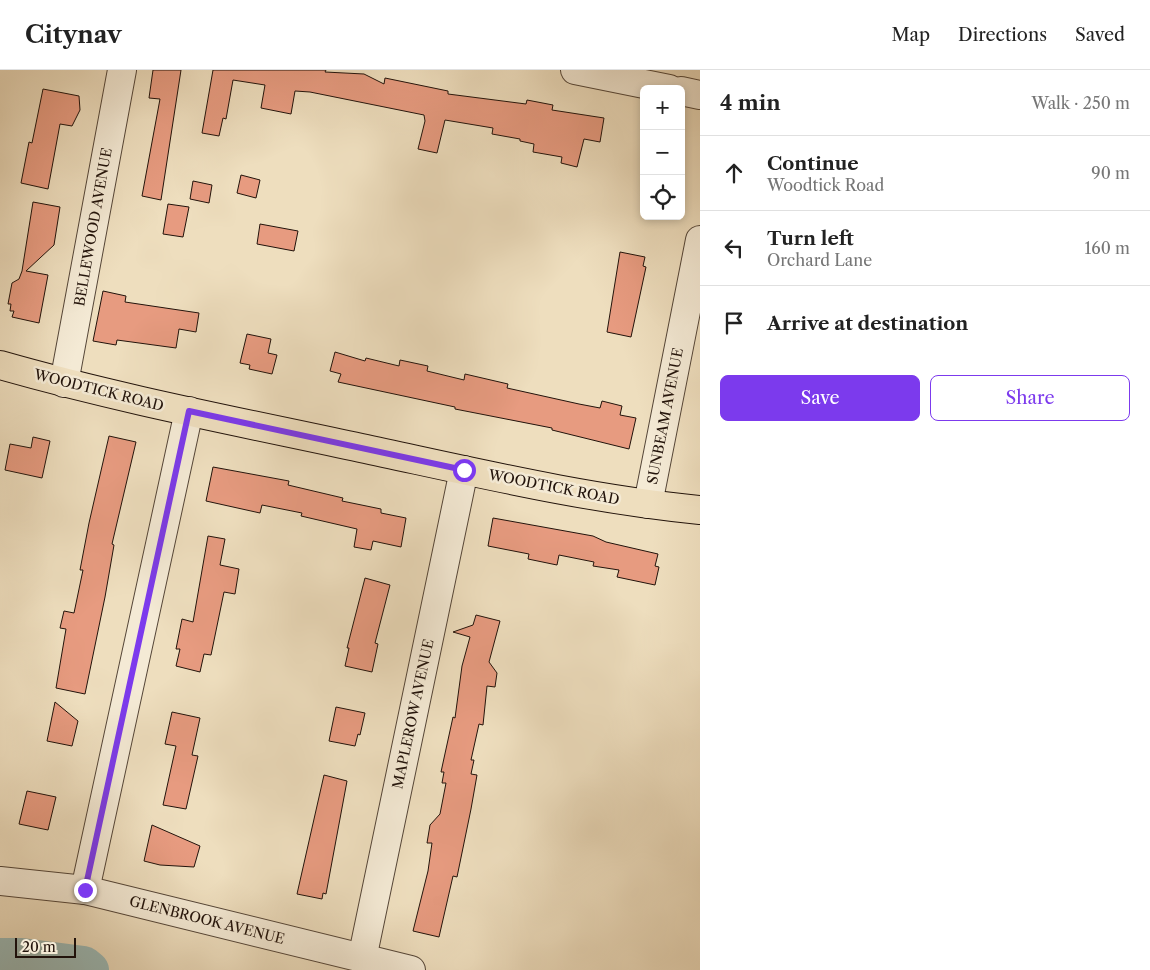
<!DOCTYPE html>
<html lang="en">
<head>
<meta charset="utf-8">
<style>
	body { margin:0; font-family:"Libre Caslon Text",serif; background:#f6f6f6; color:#222 }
	.controls { position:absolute; right:15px; top:15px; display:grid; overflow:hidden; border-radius:8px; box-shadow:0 2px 8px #0003 }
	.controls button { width:45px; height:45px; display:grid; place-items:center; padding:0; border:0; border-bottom:1px solid #e0e0e0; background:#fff; color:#222; font:25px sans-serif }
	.scale { position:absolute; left:15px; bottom:12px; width:61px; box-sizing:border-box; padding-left:5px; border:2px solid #22130b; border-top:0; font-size:14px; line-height:18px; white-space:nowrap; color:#22130b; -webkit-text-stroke:4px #f4ead5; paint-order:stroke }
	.stop { position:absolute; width:15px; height:15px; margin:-11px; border:4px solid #7c3aed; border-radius:50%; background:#fff }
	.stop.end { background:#7c3aed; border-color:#fff; box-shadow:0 1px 5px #0008 }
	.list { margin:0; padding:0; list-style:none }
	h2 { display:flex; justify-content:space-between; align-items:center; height:65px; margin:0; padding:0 20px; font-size:21px }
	h2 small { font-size:16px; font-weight:400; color:#767676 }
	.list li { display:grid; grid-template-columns:32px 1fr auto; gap:15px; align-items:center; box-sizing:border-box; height:75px; padding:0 20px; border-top:1px solid #e0e0e0 }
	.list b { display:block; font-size:19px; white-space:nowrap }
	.list p { margin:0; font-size:16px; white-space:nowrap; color:#767676 }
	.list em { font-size:16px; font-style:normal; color:#767676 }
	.actions { display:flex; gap:10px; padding:15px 20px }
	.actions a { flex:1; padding:11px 0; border:1px solid #7c3aed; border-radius:8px; text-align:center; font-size:18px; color:#7c3aed }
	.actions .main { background:#7c3aed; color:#fff }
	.icon { flex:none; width:28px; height:28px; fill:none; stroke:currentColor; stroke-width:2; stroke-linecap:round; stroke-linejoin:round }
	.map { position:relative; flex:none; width:700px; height:900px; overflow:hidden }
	header { display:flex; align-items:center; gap:30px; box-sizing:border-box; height:70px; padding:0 25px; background:#fff; border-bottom:1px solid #e0e0e0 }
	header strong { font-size:24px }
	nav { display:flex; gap:28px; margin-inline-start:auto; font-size:18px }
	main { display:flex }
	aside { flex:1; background:#fff }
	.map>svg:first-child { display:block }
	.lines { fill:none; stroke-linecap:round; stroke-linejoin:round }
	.river { stroke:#9bbbb9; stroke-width:38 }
	.building { fill:#e79b80; stroke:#22130b }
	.minor-casing { stroke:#554638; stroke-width:30 }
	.major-casing { stroke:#22130b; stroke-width:30 }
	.minor { stroke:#f4ead5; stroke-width:28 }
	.major { stroke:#eedebe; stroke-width:28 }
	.route { stroke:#7c3aed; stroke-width:6 }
	.labels { text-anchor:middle; stroke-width:5; stroke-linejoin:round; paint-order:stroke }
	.street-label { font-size:14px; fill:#22130b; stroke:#f4ead5 }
</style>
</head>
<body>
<header>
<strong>Citynav</strong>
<nav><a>Map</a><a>Directions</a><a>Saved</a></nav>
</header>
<main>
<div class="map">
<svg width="700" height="900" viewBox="0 0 700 900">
	<rect width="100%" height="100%" fill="#eedebe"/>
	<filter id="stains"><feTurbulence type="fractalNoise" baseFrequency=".004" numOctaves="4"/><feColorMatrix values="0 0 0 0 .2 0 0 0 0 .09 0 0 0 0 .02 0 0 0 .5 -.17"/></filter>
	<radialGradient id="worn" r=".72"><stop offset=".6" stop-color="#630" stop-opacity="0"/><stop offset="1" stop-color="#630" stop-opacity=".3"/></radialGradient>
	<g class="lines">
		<!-- river -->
		<path class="river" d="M0,887H22L84,895L90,900"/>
	</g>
	<!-- building -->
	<g class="building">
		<path d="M153,0H181L161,130L142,126L160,29L149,28Z"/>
		<path d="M213,0H326L325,2L364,4L384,14L385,8L448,21V24L526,34L527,30L553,35L552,40L604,48L600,72L584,69L577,97L561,93L562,87L533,82L534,74L520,71V69L492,64L493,58L445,50L437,83L418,79L425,51L424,45L310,22L295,21L291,44L261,38L265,15L233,10L226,49L223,48L219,66L202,63Z"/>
		<path d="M43,19L79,26L80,40L72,56L60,54L48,119L21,113L29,72L32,73Z"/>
		<path d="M241,105L260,110L256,128L237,123Z"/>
		<path d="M193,111L212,115L209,133L190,129Z"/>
		<path d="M33,132L60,137L54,175L26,201L48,205L39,253L12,247L14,241H10L11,234H8L12,213L19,209L22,201Z"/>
		<path d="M168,134L189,137L183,167L163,164Z"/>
		<path d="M260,154L298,161L294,181L257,174Z"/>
		<path d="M620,182L645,187L643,196L646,197L631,267L607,262Z"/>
		<path d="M103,221L126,226L125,232L199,243L196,262L179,259L176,278L117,270L116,275L93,271Z"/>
		<path d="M247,264L271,269L268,283L277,285L272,304L249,299L250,295L240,293Z"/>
		<path d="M335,282L365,291L366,288L399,296L400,290L428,296L427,301L464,310L465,304L508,314L507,318L579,334L600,338L602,331L622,336L620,345L636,348L629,379L552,360V358L455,339V337L338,312L341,304L330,301Z"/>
		<path d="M109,366L136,372L112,474L114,475L105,527L85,624L56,618L66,559L60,558L64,541L74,543L83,500H80L89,453Z"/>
		<path d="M33,367L50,371L42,408L5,400L10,374L31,378Z"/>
		<path d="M213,397L289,411L288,415L343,428L342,431L381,439V443L406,448L401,477L373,471L371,480L354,477L357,459L301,446L302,443L262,435L260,443L206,431Z"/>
		<path d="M493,448L593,466L606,472L658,484L655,496L659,497L655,515L617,507L619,500L593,496L594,492L559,485L557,495L528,489L529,484L488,476Z"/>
		<path d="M208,466L225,469L220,495L239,499L235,524L224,522L211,585L204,584L200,602L176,596L180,579H176L182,549L193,552Z"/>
		<path d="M365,508L390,515L375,573L378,574L372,602L345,596L349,578H347Z"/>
		<path d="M476,545L500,551L489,592L497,603L495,617L487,616L483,655L479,654L471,690H474L471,704L477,705L471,739L457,807L453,806L439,867L413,861L428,801L432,773H427L430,755L440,744L446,713H442L444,702H441L453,647L455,648L462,596L470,567L453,562L473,555Z"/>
		<path d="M55,632L78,651L72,676L47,671Z"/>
		<path d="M336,637L365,643L360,665L358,664L355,676L329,671Z"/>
		<path d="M172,642L200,648L192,685L198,686L186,739L163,735L176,676L165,674Z"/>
		<path d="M324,705L347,711L326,824L323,823L322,829L297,824Z"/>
		<path d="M27,721L56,727L48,760L19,754Z"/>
		<path d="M152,755L200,776L194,797L160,795L144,791Z"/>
	</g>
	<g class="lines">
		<!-- minor casing -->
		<g class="minor-casing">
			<g id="minor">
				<path d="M575,0L669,19"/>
				<path d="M681,21L700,25"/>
				<path d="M64,313L122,0"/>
				<path d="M648,434L700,170"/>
				<path d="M0,811L85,820L411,900"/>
				<path d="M85,820L189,341"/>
				<path d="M362,889L464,400"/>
			</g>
		</g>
		<!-- major casing -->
		<g class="major-casing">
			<path id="major" d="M0,295C119,329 240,352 361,378C474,402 586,429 700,440"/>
		</g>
		<!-- minor -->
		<use href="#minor" class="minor"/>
		<!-- major -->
		<use href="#major" class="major"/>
	</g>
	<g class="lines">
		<!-- route -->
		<path class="route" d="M85,820L189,341L464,400"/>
	</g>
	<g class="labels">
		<!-- street labels -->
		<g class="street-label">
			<text transform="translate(93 157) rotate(-80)" y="5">BELLEWOOD AVENUE</text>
			<text transform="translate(99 320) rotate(14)" y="5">WOODTICK ROAD</text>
			<text transform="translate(665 346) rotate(-79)" y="5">SUNBEAM AVENUE</text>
			<text transform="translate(554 417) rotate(11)" y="5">WOODTICK ROAD</text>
			<text transform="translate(413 644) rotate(-78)" y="5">MAPLEROW AVENUE</text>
			<text transform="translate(207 850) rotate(14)" y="5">GLENBROOK AVENUE</text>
		</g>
	</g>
	<rect width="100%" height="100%" filter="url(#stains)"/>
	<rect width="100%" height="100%" fill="url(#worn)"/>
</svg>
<div class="controls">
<button>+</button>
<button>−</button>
<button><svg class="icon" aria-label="locate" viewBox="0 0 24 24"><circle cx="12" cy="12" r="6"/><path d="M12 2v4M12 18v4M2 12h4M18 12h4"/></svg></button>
</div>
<div class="scale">20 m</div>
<div class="stop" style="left:464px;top:400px"></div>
<div class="stop end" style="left:85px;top:820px"></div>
</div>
<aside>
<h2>4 min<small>Walk · 250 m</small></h2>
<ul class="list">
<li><svg class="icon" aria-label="ahead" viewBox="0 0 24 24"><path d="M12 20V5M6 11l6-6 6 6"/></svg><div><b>Continue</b><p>Woodtick Road</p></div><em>90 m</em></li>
<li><svg class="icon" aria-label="left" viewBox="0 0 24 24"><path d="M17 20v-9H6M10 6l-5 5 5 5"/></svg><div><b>Turn left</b><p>Orchard Lane</p></div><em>160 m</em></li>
<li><svg class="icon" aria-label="arrive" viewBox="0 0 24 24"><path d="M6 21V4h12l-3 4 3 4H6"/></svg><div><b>Arrive at destination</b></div></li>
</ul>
<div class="actions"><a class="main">Save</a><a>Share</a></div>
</aside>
</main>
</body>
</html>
